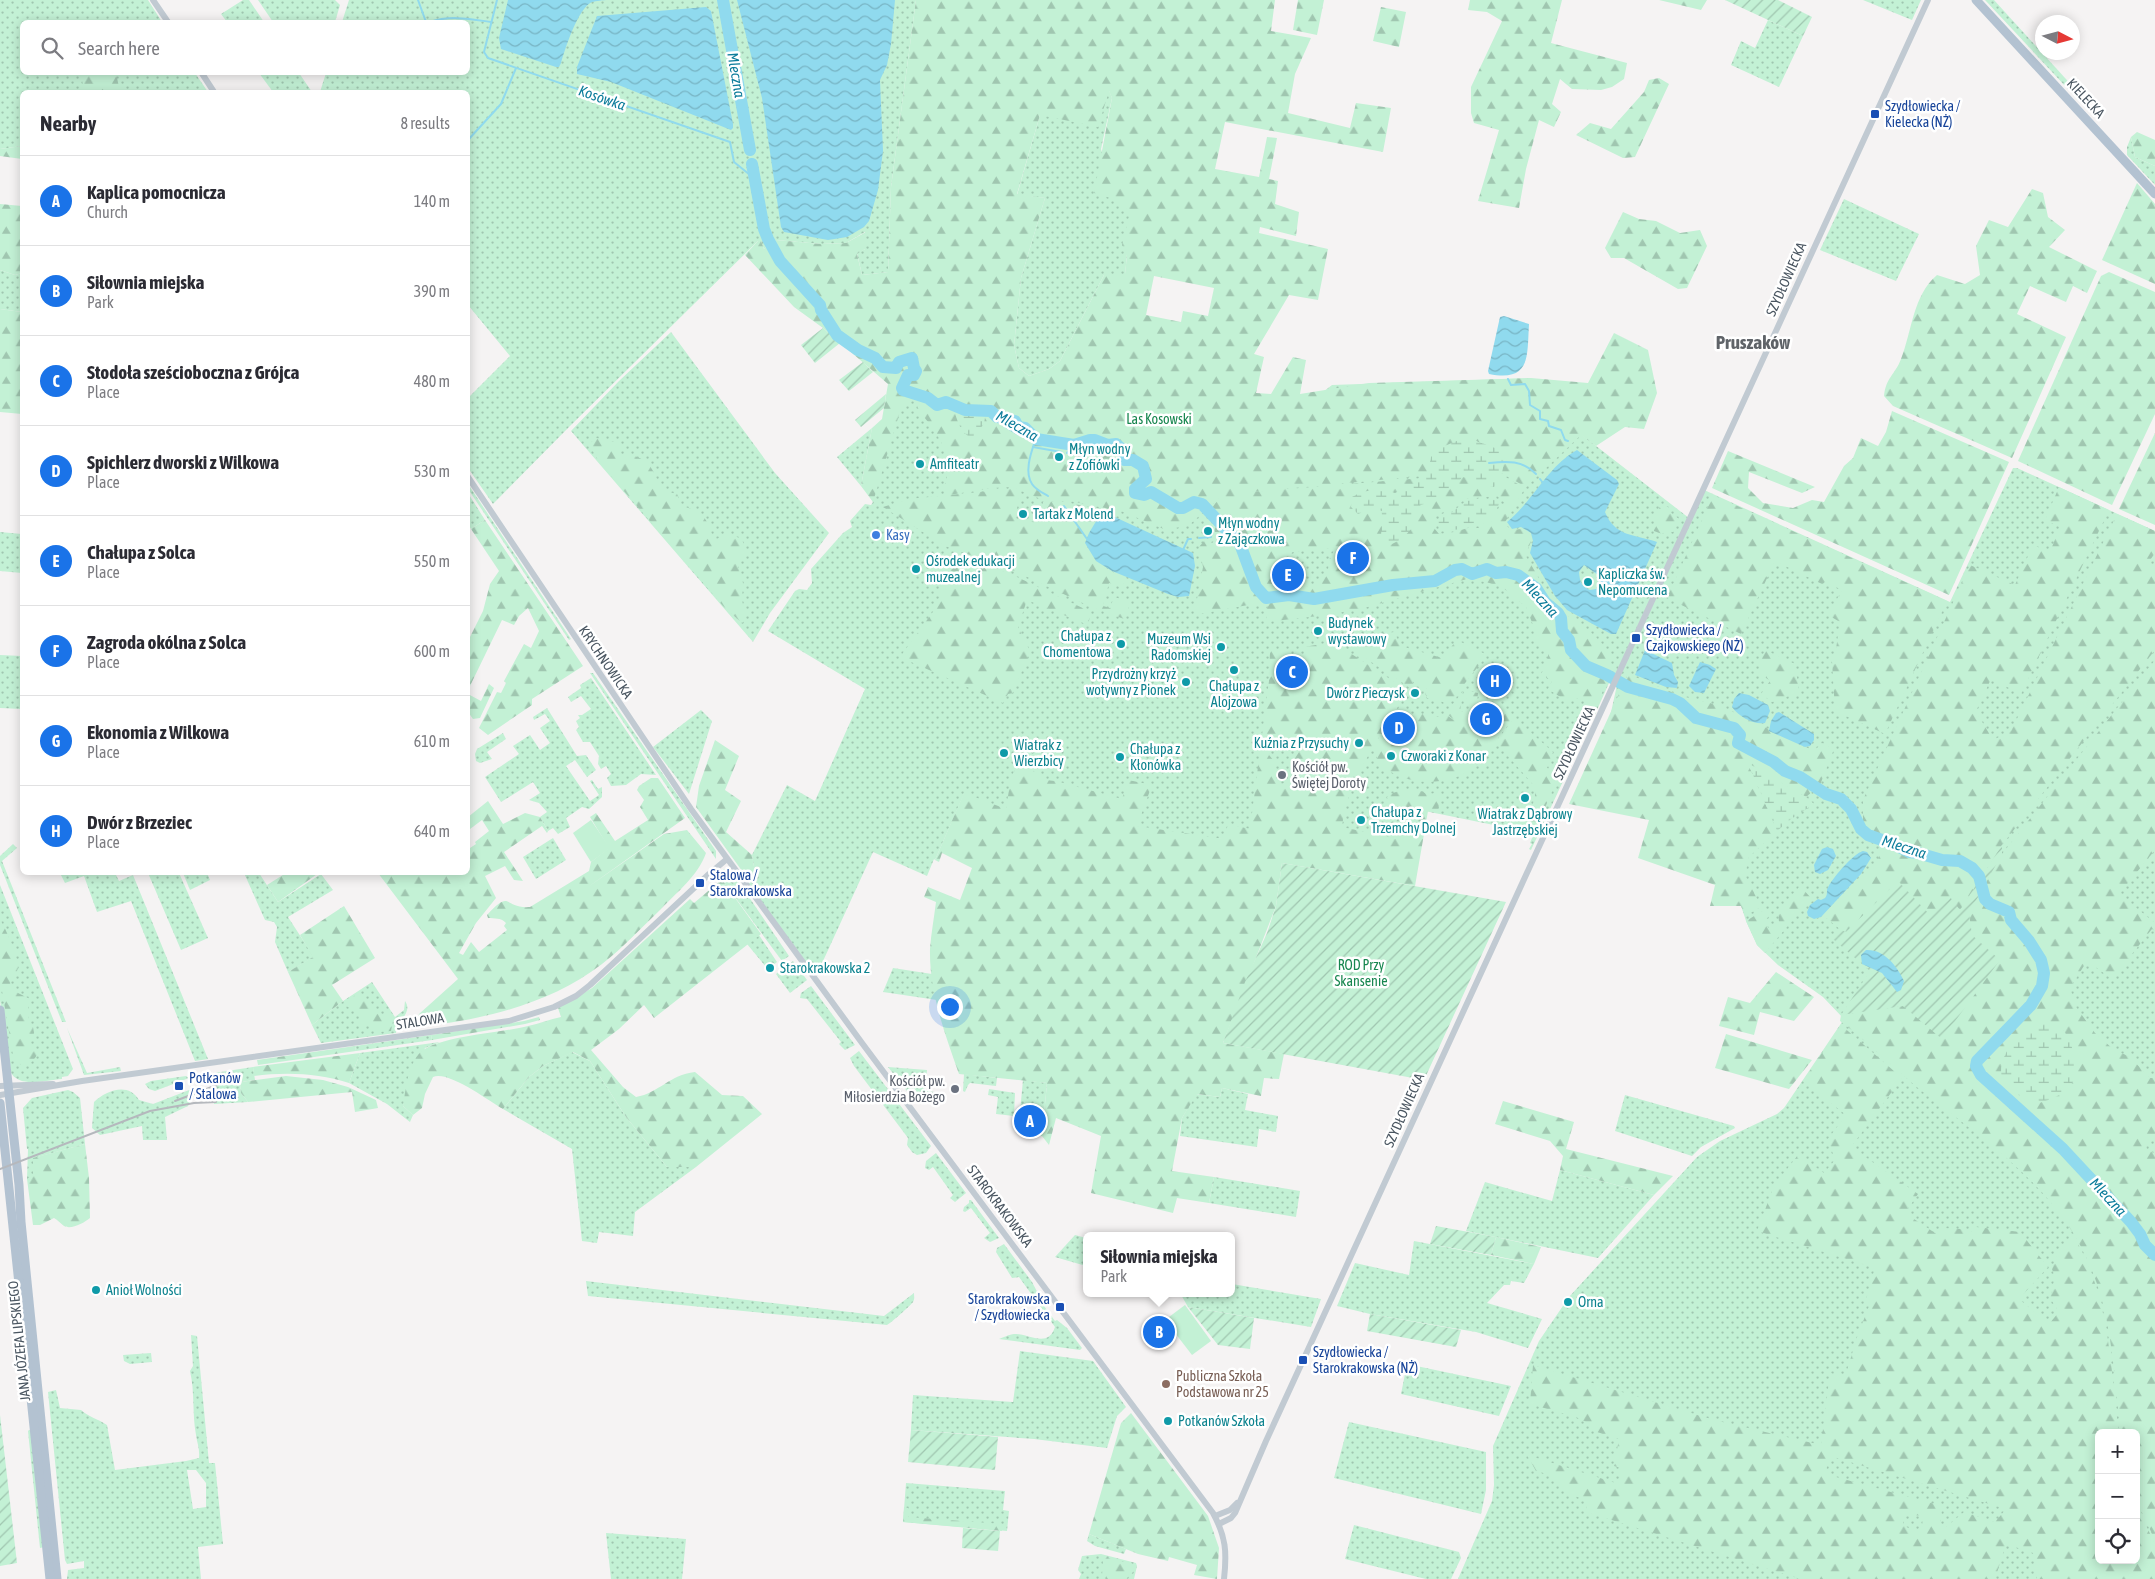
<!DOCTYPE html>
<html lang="en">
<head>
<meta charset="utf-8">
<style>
	body { margin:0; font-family:"Asap Condensed",sans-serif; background:#f7f7f7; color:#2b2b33 }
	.controls { position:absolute; right:15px; bottom:15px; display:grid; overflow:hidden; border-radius:8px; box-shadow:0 2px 12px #0003 }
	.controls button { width:45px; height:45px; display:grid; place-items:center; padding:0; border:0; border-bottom:1px solid #e1e1e2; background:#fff; color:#2b2b33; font:25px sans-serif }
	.compass { position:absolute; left:2035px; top:15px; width:45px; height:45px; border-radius:50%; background:#fff; box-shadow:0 2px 12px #0003; rotate:96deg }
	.you { position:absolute; left:949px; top:1006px; width:18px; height:18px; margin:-12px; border:4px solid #fff; border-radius:50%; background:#1a73e8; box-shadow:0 0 0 8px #1a73e833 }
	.badge { display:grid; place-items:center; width:32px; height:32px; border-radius:50%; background:#1a73e8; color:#fff; font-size:16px; font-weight:700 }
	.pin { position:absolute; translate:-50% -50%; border:2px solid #fff; box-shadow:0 1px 5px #0006 }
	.popup { position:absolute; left:1083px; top:1232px; width:152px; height:65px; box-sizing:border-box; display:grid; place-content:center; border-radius:8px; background:#fff; filter:drop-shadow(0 1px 4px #0005); font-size:16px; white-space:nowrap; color:#7c7c81 }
	.popup b { font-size:19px; color:#2b2b33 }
	.popup::after { content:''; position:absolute; left:50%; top:100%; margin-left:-10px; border:10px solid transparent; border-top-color:#fff }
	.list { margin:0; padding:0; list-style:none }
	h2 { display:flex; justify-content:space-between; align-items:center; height:65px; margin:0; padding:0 20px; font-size:21px }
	h2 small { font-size:16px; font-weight:400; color:#7c7c81 }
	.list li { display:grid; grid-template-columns:32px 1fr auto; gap:15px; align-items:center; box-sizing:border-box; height:90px; padding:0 20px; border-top:1px solid #e1e1e2 }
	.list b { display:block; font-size:19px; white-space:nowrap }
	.list p { margin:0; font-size:16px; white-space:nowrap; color:#7c7c81 }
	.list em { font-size:16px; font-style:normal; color:#7c7c81 }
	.icon { flex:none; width:28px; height:28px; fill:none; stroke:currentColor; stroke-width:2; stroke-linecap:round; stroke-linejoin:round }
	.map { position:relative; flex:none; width:2155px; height:1579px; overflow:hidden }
	.search { position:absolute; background:#fff; box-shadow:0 2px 12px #0003; left:20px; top:20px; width:450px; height:55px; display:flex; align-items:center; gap:12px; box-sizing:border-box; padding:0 18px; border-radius:8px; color:#7c7c81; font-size:19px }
	.panel { position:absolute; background:#fff; box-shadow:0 2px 12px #0003; left:20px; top:90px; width:450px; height:785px; border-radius:8px }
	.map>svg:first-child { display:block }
	.grass { fill:url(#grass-dots); fill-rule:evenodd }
	.forest { fill:url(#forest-firs); fill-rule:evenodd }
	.wetland { fill:url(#wetland-marsh) }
	.garden { fill:url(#garden-furrows) }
	.pitch { fill:#c3f1d5 }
	.water { fill:url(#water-waves); fill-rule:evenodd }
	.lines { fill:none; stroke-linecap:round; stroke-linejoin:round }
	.stream { stroke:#90daee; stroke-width:2 }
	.river { stroke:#90daee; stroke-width:12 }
	.minor { stroke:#c1cad2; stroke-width:6 }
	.major { stroke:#b3c2d1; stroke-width:9 }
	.rail { stroke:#b5b8bd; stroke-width:2 }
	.transit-dot { fill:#1a4fb4; stroke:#fff; stroke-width:2 }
	.culture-dot { fill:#0f9aa8; stroke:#fff; stroke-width:2 }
	.shop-dot { fill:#3f7fe0; stroke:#fff; stroke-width:2 }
	.worship-dot { fill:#6b7280; stroke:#fff; stroke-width:2 }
	.education-dot { fill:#8d6e63; stroke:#fff; stroke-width:2 }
	.labels { text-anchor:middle; stroke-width:5; stroke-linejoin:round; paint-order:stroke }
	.street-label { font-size:14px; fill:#4a5661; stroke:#fff }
	.transit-label { font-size:14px; fill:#164399; stroke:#fff; text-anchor:start }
	.park-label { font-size:14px; fill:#17864f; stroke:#fff }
	.culture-label { font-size:14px; fill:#0d838f; stroke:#fff; text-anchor:start }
	.shop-label { font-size:14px; fill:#366cbe; stroke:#fff; text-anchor:start }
	.worship-label { font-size:14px; fill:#5b616d; stroke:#fff; text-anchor:start }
	.education-label { font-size:14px; fill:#785e54; stroke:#fff; text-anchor:start }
	.water-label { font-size:15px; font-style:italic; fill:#0c7c9b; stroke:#fff }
	.district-label { font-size:19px; font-weight:bold; fill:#5f6368; stroke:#fff }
</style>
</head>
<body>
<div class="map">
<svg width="2155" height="1579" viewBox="0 0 2155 1579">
	<defs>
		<pattern id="grass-dots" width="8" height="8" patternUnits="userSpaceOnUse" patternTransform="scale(1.25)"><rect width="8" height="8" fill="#c3f1d5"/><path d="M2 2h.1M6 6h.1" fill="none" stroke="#a0c6b0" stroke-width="1.8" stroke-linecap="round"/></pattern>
		<pattern id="forest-firs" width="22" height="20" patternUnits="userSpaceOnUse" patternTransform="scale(1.25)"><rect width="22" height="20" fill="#c3f1d5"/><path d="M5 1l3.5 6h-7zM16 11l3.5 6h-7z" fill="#a0c6b0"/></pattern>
		<pattern id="wetland-marsh" width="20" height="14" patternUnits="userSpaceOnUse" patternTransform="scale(1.25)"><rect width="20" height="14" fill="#c3f1d5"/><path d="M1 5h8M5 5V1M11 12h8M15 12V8" fill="none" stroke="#a0c6b0"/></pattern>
		<pattern id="garden-furrows" width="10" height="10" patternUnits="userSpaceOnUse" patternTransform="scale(1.25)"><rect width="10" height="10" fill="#c3f1d5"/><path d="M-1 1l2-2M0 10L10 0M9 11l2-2" fill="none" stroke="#a0c6b0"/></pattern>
		<pattern id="water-waves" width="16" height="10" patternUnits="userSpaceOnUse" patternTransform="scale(1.25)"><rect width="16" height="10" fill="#90daee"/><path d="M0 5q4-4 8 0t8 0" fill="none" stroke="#78b4c4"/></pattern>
	</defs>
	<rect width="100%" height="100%" fill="#f5f3f3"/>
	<!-- grass -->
	<g class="grass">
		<path d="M0,0H148L162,22H22V72L195,73L208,92H22V146L0,149Z"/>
		<path d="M243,0H249L264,22H227L221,14Z"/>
		<path d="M258,0H335L340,5L335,22H273Z"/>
		<path d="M349,0H916L891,187L888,272L862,275L857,253L865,249V232L846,243L821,244L776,240L764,249L761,241H758L569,427L493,504L468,468V398L510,356L468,305V92H320L326,73L468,72V22H342Z"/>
		<path d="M1863,0H1921L1912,20Z"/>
		<path d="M1985,0H1994L2086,101V104L2081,103Z"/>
		<path d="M1768,20L1803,36L1779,87L1731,65L1741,41L1755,48Z"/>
		<path d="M259,73H299L312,92H273Z"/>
		<path d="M1109,90L1112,98L1101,149L1116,199L1124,204L1131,213L1125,275H1104L1060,361L1049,369L1029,376L1019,368L1014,345L1021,278L1045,198L1017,195L1040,115Z"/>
		<path d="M2131,137L2135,157L2155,166V185L2127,155V147Z"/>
		<path d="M1844,199L1919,234L1896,281L1820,250Z"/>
		<path d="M916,269L1016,377L1224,469L1332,385L1531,378L1542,404L1689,518L1702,489L1950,602L2013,468H2017L2155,531V1579H1458L1492,1501L1494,1485L1493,1446L1539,1341L1569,1297L1697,1157L1720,1141L1777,1114L1784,1108L1844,1019L1823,997L1778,965L1757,945L1746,921L1726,858L1604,744L1617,685L1608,680L1609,683L1592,721L1580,718L1576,725L1585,734L1531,850L1529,849L1532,844L1530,843L1534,833L1400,806L1394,838L1281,844L1032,823L964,794L935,860L934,859L927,876L873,852L818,972L814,966L811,969L748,884L756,878L752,855L787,785L815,801L865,689L768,631L795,591L799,589L807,590L812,583L811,569L843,533L852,527L850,521L865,504L871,505L873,502L867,491L878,462ZM2099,1433H2136V1560H2099Z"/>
		<path d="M0,270L15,275L22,273V312L0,309Z"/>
		<path d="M671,332L775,473L829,533L770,613L753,642L571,431L619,381Z"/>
		<path d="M872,428L861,486L837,457Z"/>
		<path d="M468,484L571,639L569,640L468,489Z"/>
		<path d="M468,493L485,520L471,529L468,524Z"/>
		<path d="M0,532L22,534V573L0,571Z"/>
		<path d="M0,655L22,656V709L0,708Z"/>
		<path d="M590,673H593L716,851V859Z"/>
		<path d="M591,678L656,775L641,774L626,785L611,786L607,778L611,774L606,766L601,769L598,764L599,756L590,742H583L576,730L579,727L576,721L580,718L578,715H582L591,709L581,696L571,702L568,697L581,688L580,685Z"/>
		<path d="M547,708L577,756L586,755L596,770L587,777L575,760L566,766L590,801L599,795L590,781L592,780L598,789L602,787V797L589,809L582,807L566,818L570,827L558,834L553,828L548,831L540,817L547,812L539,803L529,800L540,793L533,782L501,802L485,777L519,754L513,746L530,735L540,750L550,743L540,728L550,721L545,714L534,720L533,717Z"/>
		<path d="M701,710L712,721L689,794L653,747Z"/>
		<path d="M503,733L506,739L487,752L492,759L480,763L476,761L475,754L477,749Z"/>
		<path d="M553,838L566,860L536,879L523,857Z"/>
		<path d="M13,844L17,848L2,861L66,1022H62L0,865V856Z"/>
		<path d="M723,869L732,872L789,956L782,961L723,881Z"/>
		<path d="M60,873H115L119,881L133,875L208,1059L195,1061L131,901L97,912L84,876L65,883Z"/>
		<path d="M148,873H179L208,938L181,950Z"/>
		<path d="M183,873H207L210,880L190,890Z"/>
		<path d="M244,873H259L278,902L321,874L333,890L288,917L314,957L288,972L275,942L277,927L274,922L265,920Z"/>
		<path d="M0,885L73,1069L68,1076L62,1077V1079C46,1080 18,1089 10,1071L0,1000Z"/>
		<path d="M759,935L777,962L772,966L770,964L766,967L747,944Z"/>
		<path d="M793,961L807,980L790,993L776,974Z"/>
		<path d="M893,968L932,974L937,1000L883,992Z"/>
		<path d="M372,982L395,1017L404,1010L405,1001C413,1013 398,1019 396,1033L321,1043L312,1025L343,1001Z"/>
		<path d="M811,986L855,1045L845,1050L839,1044L841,1042L807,999L800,998L801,993Z"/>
		<path d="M67,1028L87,1073L120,1067L121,1071L84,1075Z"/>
		<path d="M431,1035L432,1040L356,1051L355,1046Z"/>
		<path d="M440,1042L425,1048L403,1106L413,1115L410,1122L387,1104L349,1083L360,1053Z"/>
		<path d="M859,1051L931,1146L926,1153L917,1155L912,1152L907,1145L908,1138L854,1066L850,1058Z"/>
		<path d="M572,1052L590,1061L626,1117L667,1167H696L635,1212L633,1236L599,1232L597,1243L582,1241L572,1149L503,1109L529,1077L543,1066Z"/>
		<path d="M253,1067L255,1080L240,1082L241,1093L248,1102L214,1104L212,1076L214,1073Z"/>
		<path d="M888,1067L927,1070L925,1090L934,1092V1102L914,1100Z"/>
		<path d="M964,1074L997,1078L996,1086L970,1083L968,1085L965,1092L963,1091Z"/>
		<path d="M186,1076L189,1078L155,1091L149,1089L145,1084L151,1081Z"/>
		<path d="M1023,1080L1047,1083L1042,1136L1018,1133Z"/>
		<path d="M197,1087L199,1088L188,1106L165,1117L167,1140H143L142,1126L100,1135L92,1128L94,1102C106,1090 129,1082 139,1100L153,1104Z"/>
		<path d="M1222,1088L1248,1094L1245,1110L1278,1116L1276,1132L1259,1129L1257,1147L1180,1136L1182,1118L1196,1094L1220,1097Z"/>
		<path d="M989,1089L1015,1093L1014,1116L996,1114L998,1097L988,1095Z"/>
		<path d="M68,1090L73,1092L80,1098L85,1144L34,1158L33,1178L27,1179L28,1149H27L23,1108L32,1098Z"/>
		<path d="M1625,1095L1734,1126L1735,1128L1701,1147L1692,1156L1615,1131Z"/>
		<path d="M936,1153L966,1193L955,1202L950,1198L953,1195L933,1167L929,1170L925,1168L926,1161Z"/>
		<path d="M1560,1170L1654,1195L1598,1258L1466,1231L1485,1182L1552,1201Z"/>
		<path d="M1214,1177L1300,1191L1296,1217L1209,1203Z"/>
		<path d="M969,1200H971L999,1238L990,1242L984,1238L990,1233L971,1208L965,1212L963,1211L964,1207L969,1203Z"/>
		<path d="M1075,1235L1086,1238V1266L1055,1257Z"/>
		<path d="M1414,1241L1534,1264L1524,1283L1511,1281L1510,1285H1504L1487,1303L1542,1319L1528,1348L1476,1332L1370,1314L1337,1306L1355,1263L1409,1275Z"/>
		<path d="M1004,1244L1032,1282L1042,1301L1041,1302L1055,1321L1057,1320L1067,1328L1082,1348L1080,1350L999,1339C1002,1338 1010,1334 1014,1334C1028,1333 1048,1349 1055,1327L1019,1277L1012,1278L996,1252L997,1248Z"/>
		<path d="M586,1281L884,1316L914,1293C914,1297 915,1298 913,1302C911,1305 890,1324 887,1325L588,1296Z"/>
		<path d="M1232,1284L1321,1299L1311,1327L1188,1307L1180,1293H1232Z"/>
		<path d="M191,1335L197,1336L209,1463H215L223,1544L198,1547L201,1579H67L68,1570L84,1568V1561L67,1564L65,1560L48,1392L56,1390L60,1408L81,1410C89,1417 98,1419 107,1425L115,1470L186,1461L199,1458C200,1449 197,1443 196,1435C192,1413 195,1392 190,1371L193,1366ZM187,1470H196L206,1483V1507L193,1509Z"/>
		<path d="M1020,1351L1093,1361L1126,1407L1117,1416L1107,1448L1034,1439L911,1430L913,1395L1013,1402Z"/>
		<path d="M151,1353L152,1362L130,1364L124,1361L123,1355Z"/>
		<path d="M1407,1364L1511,1386L1499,1416L1401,1394Z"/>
		<path d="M1349,1422L1486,1452V1490L1481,1514L1334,1478Z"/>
		<path d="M29,1430H32L44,1547L40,1548L28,1431Z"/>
		<path d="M906,1483L1005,1491L1003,1510L1009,1511L1007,1531L903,1522Z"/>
		<path d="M1354,1525L1459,1552L1461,1558L1451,1579H1426L1345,1559Z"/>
		<path d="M606,1533L686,1539L682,1579H611Z"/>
		<path d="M1089,1534L1126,1549L1124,1554L1095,1546L1087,1541Z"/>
		<path d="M1101,1554L1136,1563L1137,1566L1134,1579H1079L1081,1574L1078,1570L1082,1556Z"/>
	</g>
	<!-- forest -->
	<g class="forest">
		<path d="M916,0H1275L1271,31L1311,38L1295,74L1288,113L1350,128L1356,103L1391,108L1383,152L1225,122L1215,169L1259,177L1267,137L1277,138L1269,179L1278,181L1275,204L1299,212L1296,236L1260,227L1259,233L1328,249L1318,300L1289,295L1254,354L1264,357L1256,393L1271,394L1293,357L1306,360L1300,394L1369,383L1531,378L1588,383L1614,333L1648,350L1657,393L1644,429L1625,427L1596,446L1581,435L1526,487L1476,459L1432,475L1252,492L1435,477L1477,461L1525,488L1504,524L1512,530L1521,529L1529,534L1531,542L1525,555C1537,573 1546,595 1560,610C1566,616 1575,620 1582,625C1625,660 1612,669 1593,713L1585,701L1575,698L1565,700L1548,689L1552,681L1541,674L1548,662V652L1535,642L1533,625L1526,607L1502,587L1486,582L1467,579L1364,608L1327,615L1266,622L1268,604L1248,605L1194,615L1203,567L1199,547L1205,540L1212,543L1225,532H1215L1211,508L1223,495L1189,525L1166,530L1121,511L1059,499L1043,500L1012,487L992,488L949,495L944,486L947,480V453L934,429L918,410L916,397L901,408L873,502L861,486L872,428L882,419L888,384L823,328L794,307L745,255L758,241H761L764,249L776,240L821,244L846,243L866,232L865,249L857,254L862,275L888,272L891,187ZM1109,91L1112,98L1094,193C1109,197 1120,200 1130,213L1122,245L1127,255L1125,274L1104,275L1060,361L1049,369L1029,376L1019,368L1014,345L1021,278L1045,198L1017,194L1040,115L1098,127ZM1154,276L1214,288L1208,316L1183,311L1181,322L1146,315ZM1497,496L1505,503L1490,523L1481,528H1468L1454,532L1439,534L1434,528L1436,515L1452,509L1465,499ZM1336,548L1330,557L1327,576C1322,579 1315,584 1309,586C1293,589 1272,584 1270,566L1293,552Z"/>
		<path d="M1298,0H1324L1317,35L1293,30Z"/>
		<path d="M1470,0H1562L1551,43L1627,63L1624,79L1612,87L1601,90L1572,89L1560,79L1552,104L1561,112L1554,127L1539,120L1526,169L1519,208L1478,201L1499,130L1474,123L1471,113V87L1502,21L1487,12L1468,10Z"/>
		<path d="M1659,0H1707L1701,10Z"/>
		<path d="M1381,7L1406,12L1399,47L1373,41Z"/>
		<path d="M81,73H116L120,92H84Z"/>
		<path d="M1659,78L1669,84L1635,157L1623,158L1576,135L1590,123L1611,129L1644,92L1649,80Z"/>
		<path d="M2137,132L2155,140V166L2135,157L2131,137Z"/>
		<path d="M22,146V159L0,156V149Z"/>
		<path d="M2137,183L2155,204V284L2102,260Z"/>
		<path d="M2032,189L2043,193L2048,217L2065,230L2049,247L2097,271L2087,293L2073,286L2066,302L2030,286L2017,314L2066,337L2012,458L1893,406L1884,396C1886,377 1895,375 1901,359C1912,331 1913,295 1937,275L1965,284L1980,275L1976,246L1989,220L2008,227Z"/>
		<path d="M0,204L22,206V273L15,275L0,270Z"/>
		<path d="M1623,212L1639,219L1656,221L1680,233L1700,230L1707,246L1687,288L1678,289L1624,258H1611L1605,248Z"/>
		<path d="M2109,272L2155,292V414L2112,505L2018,461L2101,276Z"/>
		<path d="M0,309L22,312V414L0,412Z"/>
		<path d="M1892,411L2009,462L1949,595L1712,488L1728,451L1815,487L1802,493L1749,472L1748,488L1763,503L1793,508L1812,500L1824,502L1844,466L1853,458L1861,438L1878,446L1886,432Z"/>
		<path d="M2155,433V525L2119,509Z"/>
		<path d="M596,438L619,443L620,455C647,454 653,467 661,490L677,494L682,506C705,513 706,517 714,540L729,534L742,539L746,552L737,563L743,583L742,600L746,619L742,623L723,606L599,462L589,444Z"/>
		<path d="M2059,487L2109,510L2021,694L1991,679L1977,709L1978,715L1993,740L2011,731L2117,514L2155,531V553L2148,563L2155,569V650L2002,845L1960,911L1931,917L1864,915L1846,932L1841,930L1825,917L1877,863L1882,847L1863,838V800L1970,565L2015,585L2033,545L2050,552L2060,527L2045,520Z"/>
		<path d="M1010,489L1020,492L1015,520L1040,523L1043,502L1059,501L1120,513L1115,516L1106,512L1100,513L1089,533L1085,543C1098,565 1102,568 1125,577L1123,588L1109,583L1103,606L1110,608L1114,597L1131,602L1124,619L1089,606L1012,570L945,546L883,507L909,499Z"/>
		<path d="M1713,495L1947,601L1885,734L1835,711L1832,661L1836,649L1840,622L1828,615L1842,590L1825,582L1822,584L1775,561L1741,634L1667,598Z"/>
		<path d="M1661,504L1670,508L1671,513L1679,519L1673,532L1667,531L1662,534L1654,531V521Z"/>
		<path d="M485,520L583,666L532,699V705L488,735L479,728L497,692L501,693L506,683L504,681L524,644L531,648L539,631L528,608L519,616L514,625L502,620L468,690V639H469L483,611L490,584L499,571L471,529Z"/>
		<path d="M956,555L1011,574L1091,612L1088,625L1027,600L1018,627L1030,651L1013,693L1008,694L1003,703L900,657L935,609L939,598L945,562L954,560Z"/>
		<path d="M1394,632L1401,646L1442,658L1457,640L1487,655L1448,705L1439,700L1427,698L1425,693L1427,689L1415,680L1409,687L1338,640Z"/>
		<path d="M1333,642L1407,690L1405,697L1385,725L1391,738L1413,729L1409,718L1417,713L1438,717L1448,716L1466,729L1448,715L1450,708L1463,691L1460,712L1471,709L1465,696L1469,691L1478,693L1477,703L1482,713L1476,723L1484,729L1500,707L1513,717C1503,731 1485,759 1472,769C1445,788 1401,786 1378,762L1375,749L1381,734C1363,764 1346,792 1342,827L1393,838L1400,806C1393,806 1388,805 1387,797C1394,790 1412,789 1421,791C1424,792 1426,794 1428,794C1433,794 1435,792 1440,793L1438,813L1428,811L1415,886L1282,863L1276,906L1223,1043L1284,1054L1279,1079L1264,1078L1261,1096L1222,1088L1220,1097L1197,1094L1182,1118L1172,1171L1214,1177L1209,1203L1177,1198L1173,1213L1091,1193L1101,1136L1056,1118L1049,1145L1042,1136L1047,1083L959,1074C945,1034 929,992 930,949C931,934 934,918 936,902L924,897L928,887L960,900L972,868L942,853L939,862L935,860L964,793L1006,809L1011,777L1018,764C1033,766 1042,782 1056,781L1122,799L1128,780L1152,785L1137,826L1224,839L1228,824L1250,829L1269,681L1270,651L1285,650V660L1278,675L1286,685L1299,684L1305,672L1298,659L1306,658L1304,647ZM1286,740L1293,741L1299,752L1291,764L1287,782L1281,784L1275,781L1274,761L1269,755L1270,749L1280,751Z"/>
		<path d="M1765,650L1795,664L1799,691L1797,693L1772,702L1761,694L1770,681L1759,672L1761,660Z"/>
		<path d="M2155,660V850L2119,894L2155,923V931L2152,929L2112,979L2087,961L2070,988L2076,1007L2095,1033L2113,1049L2130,1057L2150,1078H2155V1136L2146,1144L2147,1151L2155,1153V1540L2136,1500V1433H2121C2114,1379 2113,1324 2093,1273C2061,1189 1985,1141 1918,1088C1892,1066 1868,1042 1840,1021L1841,1015L1903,1006L1942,1038L1971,935L1969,912L2002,854Z"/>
		<path d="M1628,674L1681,696L1710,703L1727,709L1814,751L1822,743L1834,749L1820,785L1806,797L1748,764L1777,831L1749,857L1745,875L1761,907L1745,916L1741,906H1710L1715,885L1638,858L1649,820L1569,804Z"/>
		<path d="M489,684L494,688L480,718L473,719L468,712V694L481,701Z"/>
		<path d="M1514,718L1553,752L1547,768L1560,773L1534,833L1507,827L1509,815L1517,811L1531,809L1535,798V787L1496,742Z"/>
		<path d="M715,740L739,756L725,790L741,801L726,832L752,855L756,878L750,882L696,807L699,786Z"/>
		<path d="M651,778H658L685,818L588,887L664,834L687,830L706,853C698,876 677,892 661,909C642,927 623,948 602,964C550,1004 485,1019 420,1027L416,1024L419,1014L458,979L378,873L468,872V845L470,848L476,844L475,842L489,831L482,820L470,829L468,825V817L488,801L503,824L525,813L540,817L548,831L547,833L542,826L504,852L523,881L514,880L505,866L485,876L496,898L476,923L459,953L463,955L471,942L479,952L507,930L504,926L506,923C500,917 495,919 488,918L487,915C512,888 503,909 530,907L589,871L591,862L609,848L590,817L596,813L615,841L648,820L640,807L644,800L637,790L639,786Z"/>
		<path d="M320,872L278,902L267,885L286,873Z"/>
		<path d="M720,881H723L761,934L654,1018L644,1005L619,1029L591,1050L623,1087L636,1097C659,1093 669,1075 695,1072L722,1095L743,1096L762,1114L696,1167H667L626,1117L590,1061L573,1052L543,1066L529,1077L503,1109C489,1101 448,1070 433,1077L425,1094L422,1108L413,1115L403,1106C406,1089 407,1069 418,1055C432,1036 503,1033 528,1026C539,1024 550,1019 561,1017L558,1008L592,988L690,899L694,903Z"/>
		<path d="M1800,886L1811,898L1765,953L1757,945L1746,921L1764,910L1769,916L1764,922L1771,931L1779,922L1778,911Z"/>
		<path d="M344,906L375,958L332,985L343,1001L312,1025L288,972L313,957L300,935Z"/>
		<path d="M0,920C5,926 19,959 18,968C16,976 9,979 10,989L30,999L28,1009L29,1021L33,1027L34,1033L29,1043L38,1053C33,1063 24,1069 14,1061L0,979Z"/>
		<path d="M1776,972L1814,997L1794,1021L1760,1012L1754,1035L1719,1026L1728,997L1750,1003Z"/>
		<path d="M357,993L379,1015H389L393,1021L391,1031L377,1032L374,1025L356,1026L362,1016L345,1005Z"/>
		<path d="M539,1017L540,1020L525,1024L432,1040L431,1035L524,1021Z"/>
		<path d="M1841,1025L1902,1078L1851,1147L1918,1194L1905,1213L1935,1233L1942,1228L1961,1229L1969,1234L1976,1227L2020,1232L2048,1267L2019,1299L2049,1324L2059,1312L2050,1298L2055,1277L2052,1269L2058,1251L2074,1237C2110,1296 2110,1366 2119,1433H2099V1560H2136V1505L2155,1544V1579H2037L2033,1553L2006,1544L1995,1579H1800L1586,1512L1587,1501L1568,1493L1551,1475L1536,1471L1527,1455L1619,1484L1621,1468L1614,1466L1619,1439L1597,1432L1588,1423L1576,1417L1530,1404L1533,1365L1714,1420L1821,1445L1830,1373L1845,1377L1858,1334L1870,1304L1865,1302L1875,1268L1757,1231L1774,1186L1798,1155L1824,1173L1835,1160L1828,1139L1846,1115L1803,1081ZM1830,1456L2006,1509L1995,1522L1964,1512L1940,1532L1942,1506L1825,1474ZM1904,1514L1923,1516L1922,1527L1914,1531L1903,1525Z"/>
		<path d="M1726,1034L1812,1060L1789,1089L1715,1068Z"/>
		<path d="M355,1046L356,1051L258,1065L257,1060Z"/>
		<path d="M360,1053L349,1083C318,1073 286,1072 254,1076L253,1067Z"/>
		<path d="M286,1076L323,1080L348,1087L376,1100L378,1108L355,1112L352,1092L248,1102L241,1093L240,1082Z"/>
		<path d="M1503,1101L1574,1122L1566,1149L1673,1176L1654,1195L1560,1170L1563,1156L1550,1141L1495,1124Z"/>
		<path d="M85,1144L89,1178L90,1218C84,1223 71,1230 64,1226C60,1223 58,1220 54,1218L40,1225H33L27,1179L33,1177V1158Z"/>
		<path d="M1496,1237L1541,1247L1534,1264L1491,1255Z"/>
		<path d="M1131,1413L1208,1516L1219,1548L1217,1579L1194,1575L1197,1565L1169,1557L1168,1561L1138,1554L1089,1534L1121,1423Z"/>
		<path d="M904,1507L908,1508V1517L1002,1524V1531L903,1522Z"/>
		<path d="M1107,1558L1132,1564L1134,1568L1133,1572L1126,1579H1106L1102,1576L1103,1560Z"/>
	</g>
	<!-- wetland -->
	<g class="wetland">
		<path d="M957,404C965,410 978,406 986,411L984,424L972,438C961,434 956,419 954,408Z"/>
		<path d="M1469,436C1477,443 1483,443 1493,447C1510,453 1503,478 1494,487C1483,485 1475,478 1463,477L1439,499L1421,505L1413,512V527L1402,539L1390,545L1381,538L1382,511L1373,508L1358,514L1351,507L1352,497C1364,489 1382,488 1395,493L1420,481L1428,472L1431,457L1437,449Z"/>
		<path d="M1486,499L1496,500L1499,504C1496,511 1492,519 1485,523C1479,527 1445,532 1439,530L1438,521L1441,516L1452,512L1466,501Z"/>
		<path d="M1748,763L1806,797L1814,804L1791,819L1777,831Z"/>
		<path d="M2048,1023C2051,1024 2056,1024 2059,1026C2070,1034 2079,1063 2075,1077C2070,1093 2049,1101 2034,1104C2024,1098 2009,1091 2003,1080C1994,1062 2018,1029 2036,1024C2039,1023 2044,1023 2048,1023Z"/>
	</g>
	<!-- garden -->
	<g class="garden">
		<path d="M1725,0H1778L1812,17L1803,36Z"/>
		<path d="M823,328L840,343L815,363L801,345Z"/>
		<path d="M863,362L873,372L849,391L839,380Z"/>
		<path d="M886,394L884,408L861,427L855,420Z"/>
		<path d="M2002,845V854L1969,913L1972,935L2000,960L1942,1039L1903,1006L1841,1015L1870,971L1833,939L1841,930L1846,932L1898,881L1931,916L1950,897L1960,910Z"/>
		<path d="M1282,863L1506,902L1424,1080L1223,1043L1245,982L1267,933L1276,906Z"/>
		<path d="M1436,1226L1496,1237L1491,1255L1430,1244Z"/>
		<path d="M1188,1307L1254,1318L1250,1349L1218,1345Z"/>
		<path d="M1370,1314L1461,1330L1456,1347L1367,1331Z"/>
		<path d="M0,1415L17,1563L0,1566Z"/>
		<path d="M911,1430L998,1437L995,1470L908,1462Z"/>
		<path d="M963,1528L1000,1531L998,1551L962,1548Z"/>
	</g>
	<!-- pitch -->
	<g class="pitch">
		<path d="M591,820L610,848L591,862L573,833Z"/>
		<path d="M1185,1305L1211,1341L1192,1355L1165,1320Z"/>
	</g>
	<!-- water -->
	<g class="water">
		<path d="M508,0H608C603,0 596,1 592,2C578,8 565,49 561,63L559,67H556L501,49L499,38Z"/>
		<path d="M737,0H895L891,44L887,65L880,80L883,151L878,190L869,221L864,227L847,237L828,240L784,232L781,227L762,98Z"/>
		<path d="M706,7L711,11L733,124V128L731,130L611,82L577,74V67L597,16Z"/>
		<path d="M1504,316L1529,324C1527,357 1531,382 1489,374L1488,371L1500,317Z"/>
		<path d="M1007,425L1023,427L1036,435L1047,438L1046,442H1032L1030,438L1019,436L1004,427Z"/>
		<path d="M1577,450L1617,480L1619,484L1605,512C1615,537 1634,534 1657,542L1616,634H1611L1567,610L1555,596L1530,553L1533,541L1531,533L1521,527L1512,529L1507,522C1533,501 1548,466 1577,450ZM1584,565L1598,575L1600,582L1596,589L1590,590C1581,586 1580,582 1579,572Z"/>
		<path d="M1101,513H1106L1193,553L1195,566L1189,596L1178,597L1168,594L1112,571L1096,561L1085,543L1089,533Z"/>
		<path d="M1645,650L1672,663L1674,675L1678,682L1677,688L1666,687L1635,675Z"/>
		<path d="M1700,662L1710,665L1716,669L1704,693L1695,692L1689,686Z"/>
		<path d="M1739,693L1749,695L1768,705L1770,711L1765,723C1754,725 1739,717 1732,707L1734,699Z"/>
		<path d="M1779,712L1814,734V740L1810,746L1805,747L1769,731L1771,721L1776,713Z"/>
		<path d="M1827,847L1833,849L1836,856L1828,870L1820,874L1815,872L1814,865L1822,849Z"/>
		<path d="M1863,851L1867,852L1871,858L1861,874L1821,917L1814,919L1808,916L1807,912L1810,905L1818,899L1821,900L1825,898C1827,896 1827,893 1827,890C1830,880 1854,853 1863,851Z"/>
		<path d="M1866,950C1884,949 1897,966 1904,981L1901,990L1897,992L1882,973L1862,964L1861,955Z"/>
	</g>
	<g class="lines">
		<!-- stream -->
		<g class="stream">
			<path d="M418,0L426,22"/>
			<path d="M497,0L484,52L488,58L730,142L734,162L755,179"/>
			<path d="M430,22C450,15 470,19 491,22"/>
			<path d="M284,74L287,72"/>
			<path d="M468,140L501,104L516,68"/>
			<path d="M1508,379L1511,385L1525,384L1529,391L1530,405L1540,411V419L1548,421L1549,426L1561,430L1565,440L1568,441"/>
			<path d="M1035,441C1031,453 1024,472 1032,484C1036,490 1043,493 1048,496"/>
			<path d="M1033,447L1061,452"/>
			<path d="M1067,453L1074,445"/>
			<path d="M1489,463C1507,461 1523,460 1536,474"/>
			<path d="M1540,479L1543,483"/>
			<path d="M1064,506L1087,539"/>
			<path d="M1223,536L1232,535"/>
			<path d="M1199,538L1211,537"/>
			<path d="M1183,550L1188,539H1191"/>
		</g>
		<!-- river -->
		<g class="river">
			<path d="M723,0L750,150"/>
			<path d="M752,164L764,229L768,239L780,261L820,305L821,310L837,335L858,350L875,358L883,367L896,368L899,362L912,358L914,368L916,371L914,375H908L902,388L903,390L928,398L937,405L946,402L965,410L991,411L997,417L1015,421L1018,427L1025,428L1036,439L1074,445L1090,440H1095L1108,445L1116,444L1124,451V460H1133L1143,466L1146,479L1135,489V493L1144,495L1151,492L1178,508H1183L1194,502L1202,504L1240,544L1256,587L1266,598L1289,595L1314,599L1393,585L1435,581L1455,570L1462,569L1472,574L1487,569L1496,573L1506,572L1518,575L1536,588L1545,602L1558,613L1561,618L1562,631L1569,640L1571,650L1586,666L1607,675L1628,687L1672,699L1680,703L1696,718L1734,728L1740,735L1738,743L1774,762L1785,771L1800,777L1826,794L1841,799L1851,809L1861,829L1868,835L1893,844L1909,852L1918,853L1942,860L1960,861L1972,868L1979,876L1985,899L1990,904L2009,912L2011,920L2029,941L2041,960L2044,973L2042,986L2031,1005L1977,1061L1976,1066L1981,1075L2063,1149L2131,1222L2140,1234L2145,1245L2155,1255"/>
		</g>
		<!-- minor -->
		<g class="minor">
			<path d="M153,0L168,22"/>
			<path d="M201,72L214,92"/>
			<path d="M468,477L691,809L862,1043L1213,1513C1226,1537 1227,1552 1224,1579"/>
			<path d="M0,1086L53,1084"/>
			<path d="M0,1095L82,1081L509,1021L554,1007L576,996L590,985L709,874L727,859"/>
			<path d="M1215,1516L1230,1510L1237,1503"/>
			<path d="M1219,1524L1231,1518L1235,1513L1266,1441L1928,0"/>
		</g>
		<!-- major -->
		<g class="major">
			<path d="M1976,0L2155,194"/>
			<path d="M0,1010L19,1185L21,1222L57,1579"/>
			<path d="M0,1103L50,1579"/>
		</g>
		<!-- rail -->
		<g class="rail">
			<path d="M175,1101L217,1085"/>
			<path d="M0,1169L150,1111L194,1103L216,1102"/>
		</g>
	</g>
	<!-- markers -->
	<g class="transit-dot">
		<rect x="1870" y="109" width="10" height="10" rx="2.5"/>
		<rect x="1631" y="633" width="10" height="10" rx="2.5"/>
		<rect x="695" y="878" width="10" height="10" rx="2.5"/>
		<rect x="174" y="1081" width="10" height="10" rx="2.5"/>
		<rect x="1055" y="1302" width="10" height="10" rx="2.5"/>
		<rect x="1298" y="1355" width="10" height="10" rx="2.5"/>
	</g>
	<g class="culture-dot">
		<circle cx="1059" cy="457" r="5"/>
		<circle cx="920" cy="464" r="5"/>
		<circle cx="1023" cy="514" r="5"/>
		<circle cx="1208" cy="531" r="5"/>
		<circle cx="916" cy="569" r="5"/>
		<circle cx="1588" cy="582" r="5"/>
		<circle cx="1318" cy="631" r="5"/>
		<circle cx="1121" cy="644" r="5"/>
		<circle cx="1221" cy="647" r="5"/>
		<circle cx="1234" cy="670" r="5"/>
		<circle cx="1186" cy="682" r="5"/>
		<circle cx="1415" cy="693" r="5"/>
		<circle cx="1359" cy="743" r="5"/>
		<circle cx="1004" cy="753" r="5"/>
		<circle cx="1391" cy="756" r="5"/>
		<circle cx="1120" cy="757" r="5"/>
		<circle cx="1525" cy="798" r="5"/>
		<circle cx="1361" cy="820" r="5"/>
		<circle cx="770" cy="968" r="5"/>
		<circle cx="96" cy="1290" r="5"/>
		<circle cx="1568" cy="1302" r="5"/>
		<circle cx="1168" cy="1421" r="5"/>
	</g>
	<circle class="shop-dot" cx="876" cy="535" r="5"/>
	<g class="worship-dot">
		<circle cx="1282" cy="775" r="5"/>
		<circle cx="955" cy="1089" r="5"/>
	</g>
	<circle class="education-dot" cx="1166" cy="1384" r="5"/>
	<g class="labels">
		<!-- street labels -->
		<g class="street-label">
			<text transform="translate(2086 98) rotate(47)" y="5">KIELECKA</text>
			<text transform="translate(1786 279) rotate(-66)" y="5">SZYDŁOWIECKA</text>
			<text transform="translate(606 662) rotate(56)" y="5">KRYCHNOWICKA</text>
			<text transform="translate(1574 743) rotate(-65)" y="5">SZYDŁOWIECKA</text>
			<text transform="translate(420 1021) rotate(-9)" y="5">STALOWA</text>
			<text transform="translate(1404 1110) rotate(-66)" y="5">SZYDŁOWIECKA</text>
			<text transform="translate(1000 1206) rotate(53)" y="5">STAROKRAKOWSKA</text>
			<text transform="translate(19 1341) rotate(-96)" y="5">JANA JÓZEFA LIPSKIEGO</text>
		</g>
		<!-- transit labels -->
		<g class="transit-label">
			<text x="1885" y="111">Szydłowiecka /<tspan x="1885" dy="16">Kielecka (NŻ)</tspan></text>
			<text x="1646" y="635">Szydłowiecka /<tspan x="1646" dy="16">Czajkowskiego (NŻ)</tspan></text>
			<text x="710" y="880">Stalowa /<tspan x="710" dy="16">Starokrakowska</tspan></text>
			<text x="189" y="1083">Potkanów<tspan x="189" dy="16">/ Stalowa</tspan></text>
			<text x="1050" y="1304" text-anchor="end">Starokrakowska<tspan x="1050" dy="16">/ Szydłowiecka</tspan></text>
			<text x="1313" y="1357">Szydłowiecka /<tspan x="1313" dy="16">Starokrakowska (NŻ)</tspan></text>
		</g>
		<!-- park labels -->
		<g class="park-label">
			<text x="1159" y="424">Las Kosowski</text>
			<text x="1361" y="970">ROD Przy<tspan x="1361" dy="16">Skansenie</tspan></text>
		</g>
		<!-- culture labels -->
		<g class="culture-label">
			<text x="1069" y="454">Młyn wodny<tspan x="1069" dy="16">z Zofiówki</tspan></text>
			<text x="930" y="469">Amfiteatr</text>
			<text x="1033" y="519">Tartak z Molend</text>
			<text x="1218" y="528">Młyn wodny<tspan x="1218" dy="16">z Zajączkowa</tspan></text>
			<text x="926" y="566">Ośrodek edukacji<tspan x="926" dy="16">muzealnej</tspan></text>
			<text x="1598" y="579">Kapliczka św.<tspan x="1598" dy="16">Nepomucena</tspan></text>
			<text x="1328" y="628">Budynek<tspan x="1328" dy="16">wystawowy</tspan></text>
			<text x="1111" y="641" text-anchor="end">Chałupa z<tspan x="1111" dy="16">Chomentowa</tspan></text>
			<text x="1211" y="644" text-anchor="end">Muzeum Wsi<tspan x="1211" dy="16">Radomskiej</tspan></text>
			<text x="1176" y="679" text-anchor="end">Przydrożny krzyż<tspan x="1176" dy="16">wotywny z Pionek</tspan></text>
			<text x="1234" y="691" text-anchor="middle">Chałupa z<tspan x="1234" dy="16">Alojzowa</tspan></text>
			<text x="1405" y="698" text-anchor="end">Dwór z Pieczysk</text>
			<text x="1349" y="748" text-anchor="end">Kuźnia z Przysuchy</text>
			<text x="1014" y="750">Wiatrak z<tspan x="1014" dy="16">Wierzbicy</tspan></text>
			<text x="1130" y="754">Chałupa z<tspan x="1130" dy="16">Kłonówka</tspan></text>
			<text x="1401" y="761">Czworaki z Konar</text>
			<text x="1371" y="817">Chałupa z<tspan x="1371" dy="16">Trzemchy Dolnej</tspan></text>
			<text x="1525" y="819" text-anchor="middle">Wiatrak z Dąbrowy<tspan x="1525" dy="16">Jastrzębskiej</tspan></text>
			<text x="780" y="973">Starokrakowska 2</text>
			<text x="106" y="1295">Anioł Wolności</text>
			<text x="1578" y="1307">Orna</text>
			<text x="1178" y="1426">Potkanów Szkoła</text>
		</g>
		<!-- shop labels -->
		<g class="shop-label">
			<text x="886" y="540">Kasy</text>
		</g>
		<!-- worship labels -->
		<g class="worship-label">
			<text x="1292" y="772">Kościół pw.<tspan x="1292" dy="16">Świętej Doroty</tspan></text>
			<text x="945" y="1086" text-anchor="end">Kościół pw.<tspan x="945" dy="16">Miłosierdzia Bożego</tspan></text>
		</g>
		<!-- education labels -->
		<g class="education-label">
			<text x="1176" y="1381">Publiczna Szkoła<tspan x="1176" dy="16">Podstawowa nr 25</tspan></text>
		</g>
		<!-- water labels -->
		<g class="water-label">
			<text transform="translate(736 75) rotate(80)" y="5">Mleczna</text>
			<text transform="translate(602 98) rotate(19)" y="5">Kosówka</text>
			<text transform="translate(1017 426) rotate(30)" y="5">Mleczna</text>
			<text transform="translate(1540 598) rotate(47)" y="5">Mleczna</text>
			<text transform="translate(1904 847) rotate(18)" y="5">Mleczna</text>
			<text transform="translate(2108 1197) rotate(47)" y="5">Mleczna</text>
		</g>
		<!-- district labels -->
		<g class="district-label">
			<text x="1753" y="349">Pruszaków</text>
		</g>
	</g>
</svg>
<div class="controls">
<button>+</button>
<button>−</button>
<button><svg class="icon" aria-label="locate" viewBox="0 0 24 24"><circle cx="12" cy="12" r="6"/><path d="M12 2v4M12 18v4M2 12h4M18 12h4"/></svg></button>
</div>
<svg class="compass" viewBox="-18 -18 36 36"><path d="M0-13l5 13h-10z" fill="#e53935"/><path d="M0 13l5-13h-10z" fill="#7c7c81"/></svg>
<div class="you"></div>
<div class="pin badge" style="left:1030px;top:1121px">A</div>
<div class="pin badge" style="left:1159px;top:1332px">B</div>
<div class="popup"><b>Siłownia miejska</b>Park</div>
<div class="pin badge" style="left:1292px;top:672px">C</div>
<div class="pin badge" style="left:1399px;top:728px">D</div>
<div class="pin badge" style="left:1288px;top:575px">E</div>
<div class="pin badge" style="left:1353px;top:558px">F</div>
<div class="pin badge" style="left:1486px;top:719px">G</div>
<div class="pin badge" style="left:1495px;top:681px">H</div>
<div class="search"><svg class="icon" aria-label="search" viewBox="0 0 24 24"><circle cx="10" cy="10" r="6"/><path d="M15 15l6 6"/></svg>Search here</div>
<section class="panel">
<h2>Nearby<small>8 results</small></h2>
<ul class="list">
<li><span class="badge">A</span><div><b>Kaplica pomocnicza</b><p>Church</p></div><em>140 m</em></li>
<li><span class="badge">B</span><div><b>Siłownia miejska</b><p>Park</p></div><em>390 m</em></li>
<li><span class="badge">C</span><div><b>Stodoła sześcioboczna z Grójca</b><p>Place</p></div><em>480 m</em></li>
<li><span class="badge">D</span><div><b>Spichlerz dworski z Wilkowa</b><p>Place</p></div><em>530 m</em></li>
<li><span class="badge">E</span><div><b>Chałupa z Solca</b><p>Place</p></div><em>550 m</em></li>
<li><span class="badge">F</span><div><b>Zagroda okólna z Solca</b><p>Place</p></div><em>600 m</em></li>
<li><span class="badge">G</span><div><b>Ekonomia z Wilkowa</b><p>Place</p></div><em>610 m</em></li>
<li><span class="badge">H</span><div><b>Dwór z Brzeziec</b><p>Place</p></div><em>640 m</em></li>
</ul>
</section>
</div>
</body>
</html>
